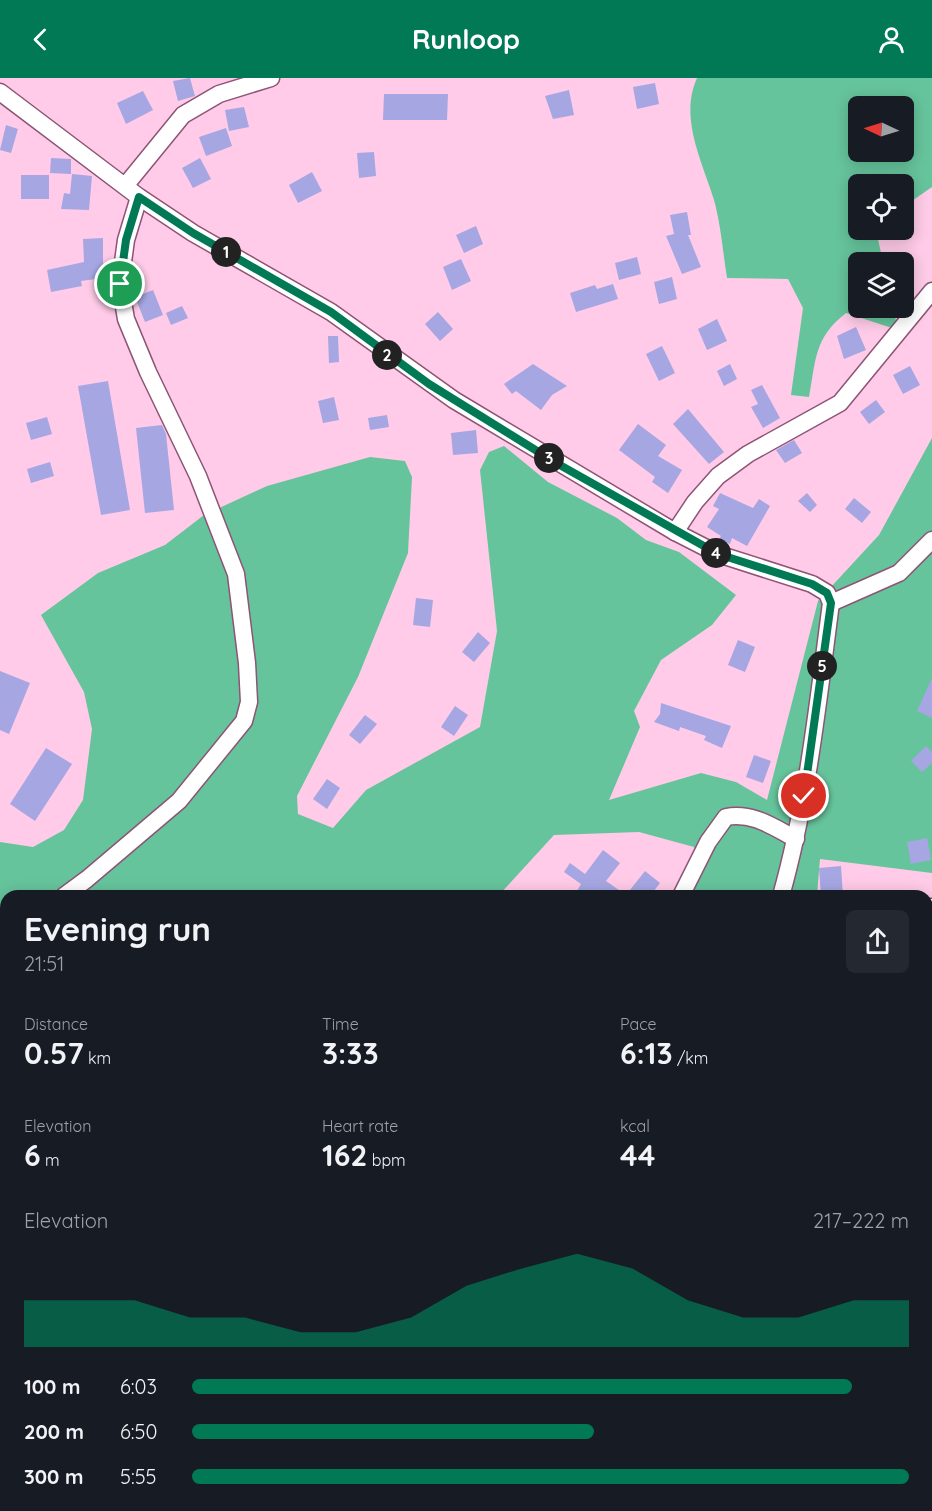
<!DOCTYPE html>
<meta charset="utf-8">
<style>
:root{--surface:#171b24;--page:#242831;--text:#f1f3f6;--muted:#9ea1a6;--accent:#017955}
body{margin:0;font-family:Quicksand,sans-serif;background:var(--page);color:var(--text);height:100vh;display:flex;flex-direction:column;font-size:22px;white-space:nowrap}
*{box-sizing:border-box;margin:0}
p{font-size:20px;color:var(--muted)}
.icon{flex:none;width:33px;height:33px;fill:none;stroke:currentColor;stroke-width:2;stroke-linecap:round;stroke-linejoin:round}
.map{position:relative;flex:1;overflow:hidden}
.details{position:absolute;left:0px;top:812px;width:933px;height:622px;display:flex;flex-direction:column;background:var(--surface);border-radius:18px 18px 0 0;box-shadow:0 3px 15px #0003}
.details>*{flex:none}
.needle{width:39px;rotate:274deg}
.tools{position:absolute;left:848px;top:18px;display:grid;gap:12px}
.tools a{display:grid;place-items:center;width:66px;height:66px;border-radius:9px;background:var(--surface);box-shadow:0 3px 15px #0003;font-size:30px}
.pin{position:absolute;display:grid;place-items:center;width:51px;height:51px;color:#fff;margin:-26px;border:3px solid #fff;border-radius:50%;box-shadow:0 2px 6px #0007}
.km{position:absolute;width:30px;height:30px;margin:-15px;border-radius:50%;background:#222;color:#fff;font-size:16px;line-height:30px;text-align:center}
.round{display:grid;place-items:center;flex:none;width:63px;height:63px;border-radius:9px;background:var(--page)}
.head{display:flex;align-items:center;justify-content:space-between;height:102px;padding:0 24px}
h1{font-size:33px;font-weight:700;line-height:45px}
.metrics{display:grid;grid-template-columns:repeat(3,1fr);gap:9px;height:102px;padding:6px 24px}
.metrics div{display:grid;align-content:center}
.metrics b{font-size:30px;font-weight:700}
.metrics small{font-size:16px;font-weight:400}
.metrics p{font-size:16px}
.chart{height:168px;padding:12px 24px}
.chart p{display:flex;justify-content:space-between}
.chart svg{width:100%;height:108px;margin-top:6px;fill:var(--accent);opacity:.7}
ul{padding:0 24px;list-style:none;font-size:20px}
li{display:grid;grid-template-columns:96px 72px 1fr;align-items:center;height:45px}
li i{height:15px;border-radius:8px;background:var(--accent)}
header{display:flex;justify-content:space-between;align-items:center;height:78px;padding:0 24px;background:var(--accent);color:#fff;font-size:27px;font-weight:700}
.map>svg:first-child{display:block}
</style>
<header><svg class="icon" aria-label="back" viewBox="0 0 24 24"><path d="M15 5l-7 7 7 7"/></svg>Runloop<svg class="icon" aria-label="person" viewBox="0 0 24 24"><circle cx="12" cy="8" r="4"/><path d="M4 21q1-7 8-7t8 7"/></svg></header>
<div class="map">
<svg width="932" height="1433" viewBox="0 0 932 1433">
<rect width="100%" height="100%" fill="#ffcbe8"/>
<g fill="#66c49c" fill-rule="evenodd">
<path d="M 697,0 L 932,0 L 932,109 L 903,129 L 903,106 L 858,106 L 858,152 L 876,152 L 883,184 L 858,184 L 858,230 L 893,230 L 898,252 L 846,235 C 814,260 816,282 809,319 L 791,317 L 803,230 L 788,201 L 727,200 C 723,175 721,147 714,122 C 702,83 679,40 697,0 ZM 858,28 L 903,28 L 903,74 L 858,74 Z"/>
<polygon points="932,360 932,795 820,781 817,817 691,817 700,800 694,769 639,754 554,757 499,817 6,818 6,1011 0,1016 0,764 33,769 64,752 83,722 92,651 84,614 41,537 98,495 165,467 204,437 267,408 370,379 405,383 412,399 408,475 358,599 297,718 298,736 333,750 366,712 480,649 497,553 480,392 489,374 504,368 548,404 617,440 646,462 679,474 736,517 712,547 661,582 634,633 640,649 609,722 701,695 736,704 767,722 818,523 879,457"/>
<polygon points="927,1181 932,1181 932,1433 827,1433 827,1428 927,1428"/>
<polygon points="132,1428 205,1428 190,1433 134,1433"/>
</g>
<g fill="#a6a6e2">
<polygon points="190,0 195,18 178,23 173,3"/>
<polygon points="655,5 659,26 637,31 633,9"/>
<polygon points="569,12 574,37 553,41 545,18"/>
<polygon points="143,13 153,32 126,46 117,25"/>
<polygon points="384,16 448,16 447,42 383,42"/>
<polygon points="244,29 249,49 229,53 225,32"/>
<polygon points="6,47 18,51 11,75 0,72"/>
<polygon points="226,50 232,68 206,78 199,59"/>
<polygon points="374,74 376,98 359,100 357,75"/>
<polygon points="51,80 71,81 71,96 50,95"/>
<polygon points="200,80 211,101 193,110 182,90"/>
<polygon points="312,94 322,113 298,125 289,107"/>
<polygon points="72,96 92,98 89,132 61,131 64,115 70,116"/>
<rect x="21" y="97" width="28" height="24"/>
<polygon points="687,134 691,157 688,157 701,189 682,196 666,158 674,156 670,137"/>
<polygon points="476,148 483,166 464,175 456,157"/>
<polygon points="103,160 103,200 81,203 82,208 51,214 47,192 84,184 83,161"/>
<polygon points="637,179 641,196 619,202 615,185"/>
<polygon points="461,181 471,203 452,212 443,189"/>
<polygon points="672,199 677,221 659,226 654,204"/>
<polygon points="613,206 618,221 576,234 570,215 595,207 597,211"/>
<polygon points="153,212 163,237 145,244 135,219"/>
<polygon points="182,228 188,240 171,247 166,235"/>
<polygon points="438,234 453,251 440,263 425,246"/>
<polygon points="717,241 727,263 707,272 698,251"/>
<polygon points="856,249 866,272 844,281 837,258"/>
<polygon points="328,258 338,258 339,284 329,285"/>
<polygon points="662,268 675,295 659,303 646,276"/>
<polygon points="533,286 567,308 552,317 541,332 516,313 512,316 504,306"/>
<polygon points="730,286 737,301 724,308 717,293"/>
<polygon points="910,288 920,307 903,316 893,297"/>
<polygon points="108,303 130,432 101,437 78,308"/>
<polygon points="762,307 780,340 763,350 751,329 758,326 751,312"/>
<polygon points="334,319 339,342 323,345 318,323"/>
<polygon points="876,322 885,334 869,346 860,334"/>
<polygon points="688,331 724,374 709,386 673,346"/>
<polygon points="387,337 389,349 370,352 368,340"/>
<polygon points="47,339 52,356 31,362 26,345"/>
<polygon points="638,346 666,367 658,378 682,392 668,415 652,404 655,399 619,372"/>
<polygon points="162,347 166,356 174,432 145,435 136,350"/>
<polygon points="476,352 478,375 453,377 451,355"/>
<polygon points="794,362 802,375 785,385 776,372"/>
<polygon points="50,384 54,398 31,405 27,391"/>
<polygon points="720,415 753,430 759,421 770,428 747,468 732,460 730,466 719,461 721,458 707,449 719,431 713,428"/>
<polygon points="807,415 817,427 810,434 798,423"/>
<polygon points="854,420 871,434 862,445 845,431"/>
<polygon points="416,520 433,522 430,549 413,547"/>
<polygon points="478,554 490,565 474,584 462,574"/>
<polygon points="738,562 755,569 745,594 728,587"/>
<polygon points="0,593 30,605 9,656 0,652"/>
<polygon points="932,600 932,640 917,633"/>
<polygon points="661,625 731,648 722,670 704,662 706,658 680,649 679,653 654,644 660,636"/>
<polygon points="455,628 468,637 454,658 441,649"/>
<polygon points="365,637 377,646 360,666 349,657"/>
<polygon points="926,668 932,674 932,685 922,694 911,683"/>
<polygon points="46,670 72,686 35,743 10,726"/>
<polygon points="754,677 771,683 763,705 746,699"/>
<polygon points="327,701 340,710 327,731 313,721"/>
<polygon points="927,760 931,782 911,786 907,764"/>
<polygon points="603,772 620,785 606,803 626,817 645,793 660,805 650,818 574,818 581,806 564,794 570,785 585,796"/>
<polygon points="841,788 843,818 821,818 819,790"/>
</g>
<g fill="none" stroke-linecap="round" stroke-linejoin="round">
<g stroke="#8c5475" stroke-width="19">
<g id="minor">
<path d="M 0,14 L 139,119 L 193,155 L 331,234 L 454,322 L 675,454 L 718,476 L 812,506 L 827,515 L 831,525 C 818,623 808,722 781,818"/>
<polyline points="125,108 183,37 219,16 271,0"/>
<polyline points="675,454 695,424 718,398 748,376 840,325 932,213"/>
<polyline points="831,525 899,495 932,462"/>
<polyline points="64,818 87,801 179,723 244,643 249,624 247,585 236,496 198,398 148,294 126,241 120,206 126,162 139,119"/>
<path d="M 681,818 L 708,764 L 726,739 C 753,734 773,749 796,761"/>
<polyline points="927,829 932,829"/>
<polyline points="0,857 6,854"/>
<polyline points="927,972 932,985"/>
<polyline points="0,1360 6,1357"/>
<polyline points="0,1413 6,1426"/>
<polyline points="608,1433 609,1428"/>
</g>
</g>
<use href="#minor" stroke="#fff" stroke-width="16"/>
</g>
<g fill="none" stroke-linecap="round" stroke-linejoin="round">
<g stroke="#fff" stroke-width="12">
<polyline id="route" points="120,206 126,162 139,119 193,155 331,234 429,306 558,386 718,476 812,506 827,515 831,525 804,718"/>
</g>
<use href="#route" stroke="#017955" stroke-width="8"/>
</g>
</svg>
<div class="tools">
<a><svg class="needle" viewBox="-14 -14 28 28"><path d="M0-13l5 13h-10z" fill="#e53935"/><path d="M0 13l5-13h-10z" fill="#9ea1a6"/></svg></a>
<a><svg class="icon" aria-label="locate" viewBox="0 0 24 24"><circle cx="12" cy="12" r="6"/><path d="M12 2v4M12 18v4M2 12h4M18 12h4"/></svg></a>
<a><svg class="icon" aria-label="layers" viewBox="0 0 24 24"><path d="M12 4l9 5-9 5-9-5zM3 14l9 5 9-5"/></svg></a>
</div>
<div class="pin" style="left:120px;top:206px;background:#1e9e55"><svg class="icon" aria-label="arrive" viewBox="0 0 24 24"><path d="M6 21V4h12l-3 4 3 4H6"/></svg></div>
<div class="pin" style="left:804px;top:718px;background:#d93025"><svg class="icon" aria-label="check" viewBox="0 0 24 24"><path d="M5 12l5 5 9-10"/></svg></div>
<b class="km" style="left:226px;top:174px">1</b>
<b class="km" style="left:387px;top:277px">2</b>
<b class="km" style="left:549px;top:380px">3</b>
<b class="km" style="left:716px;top:475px">4</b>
<b class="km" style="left:822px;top:588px">5</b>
<section class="details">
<div class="head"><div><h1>Evening run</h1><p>21:51</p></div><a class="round"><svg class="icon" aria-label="share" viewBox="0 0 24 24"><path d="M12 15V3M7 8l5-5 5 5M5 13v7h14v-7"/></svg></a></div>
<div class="metrics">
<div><p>Distance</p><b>0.57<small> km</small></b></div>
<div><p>Time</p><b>3:33</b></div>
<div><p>Pace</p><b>6:13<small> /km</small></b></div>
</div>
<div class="metrics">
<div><p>Elevation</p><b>6<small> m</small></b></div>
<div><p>Heart rate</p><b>162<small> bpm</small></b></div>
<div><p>kcal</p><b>44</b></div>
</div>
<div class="chart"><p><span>Elevation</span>217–222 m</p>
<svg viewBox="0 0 160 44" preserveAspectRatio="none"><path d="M0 44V25L10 25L20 25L30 32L40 32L50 38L60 38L70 32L80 19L90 12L100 6L110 12L120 25L130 32L140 32L150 25L160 25V44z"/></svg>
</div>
<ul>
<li><b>100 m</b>6:03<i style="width:92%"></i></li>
<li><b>200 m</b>6:50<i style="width:56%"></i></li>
<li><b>300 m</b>5:55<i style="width:100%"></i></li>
</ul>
</section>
</div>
